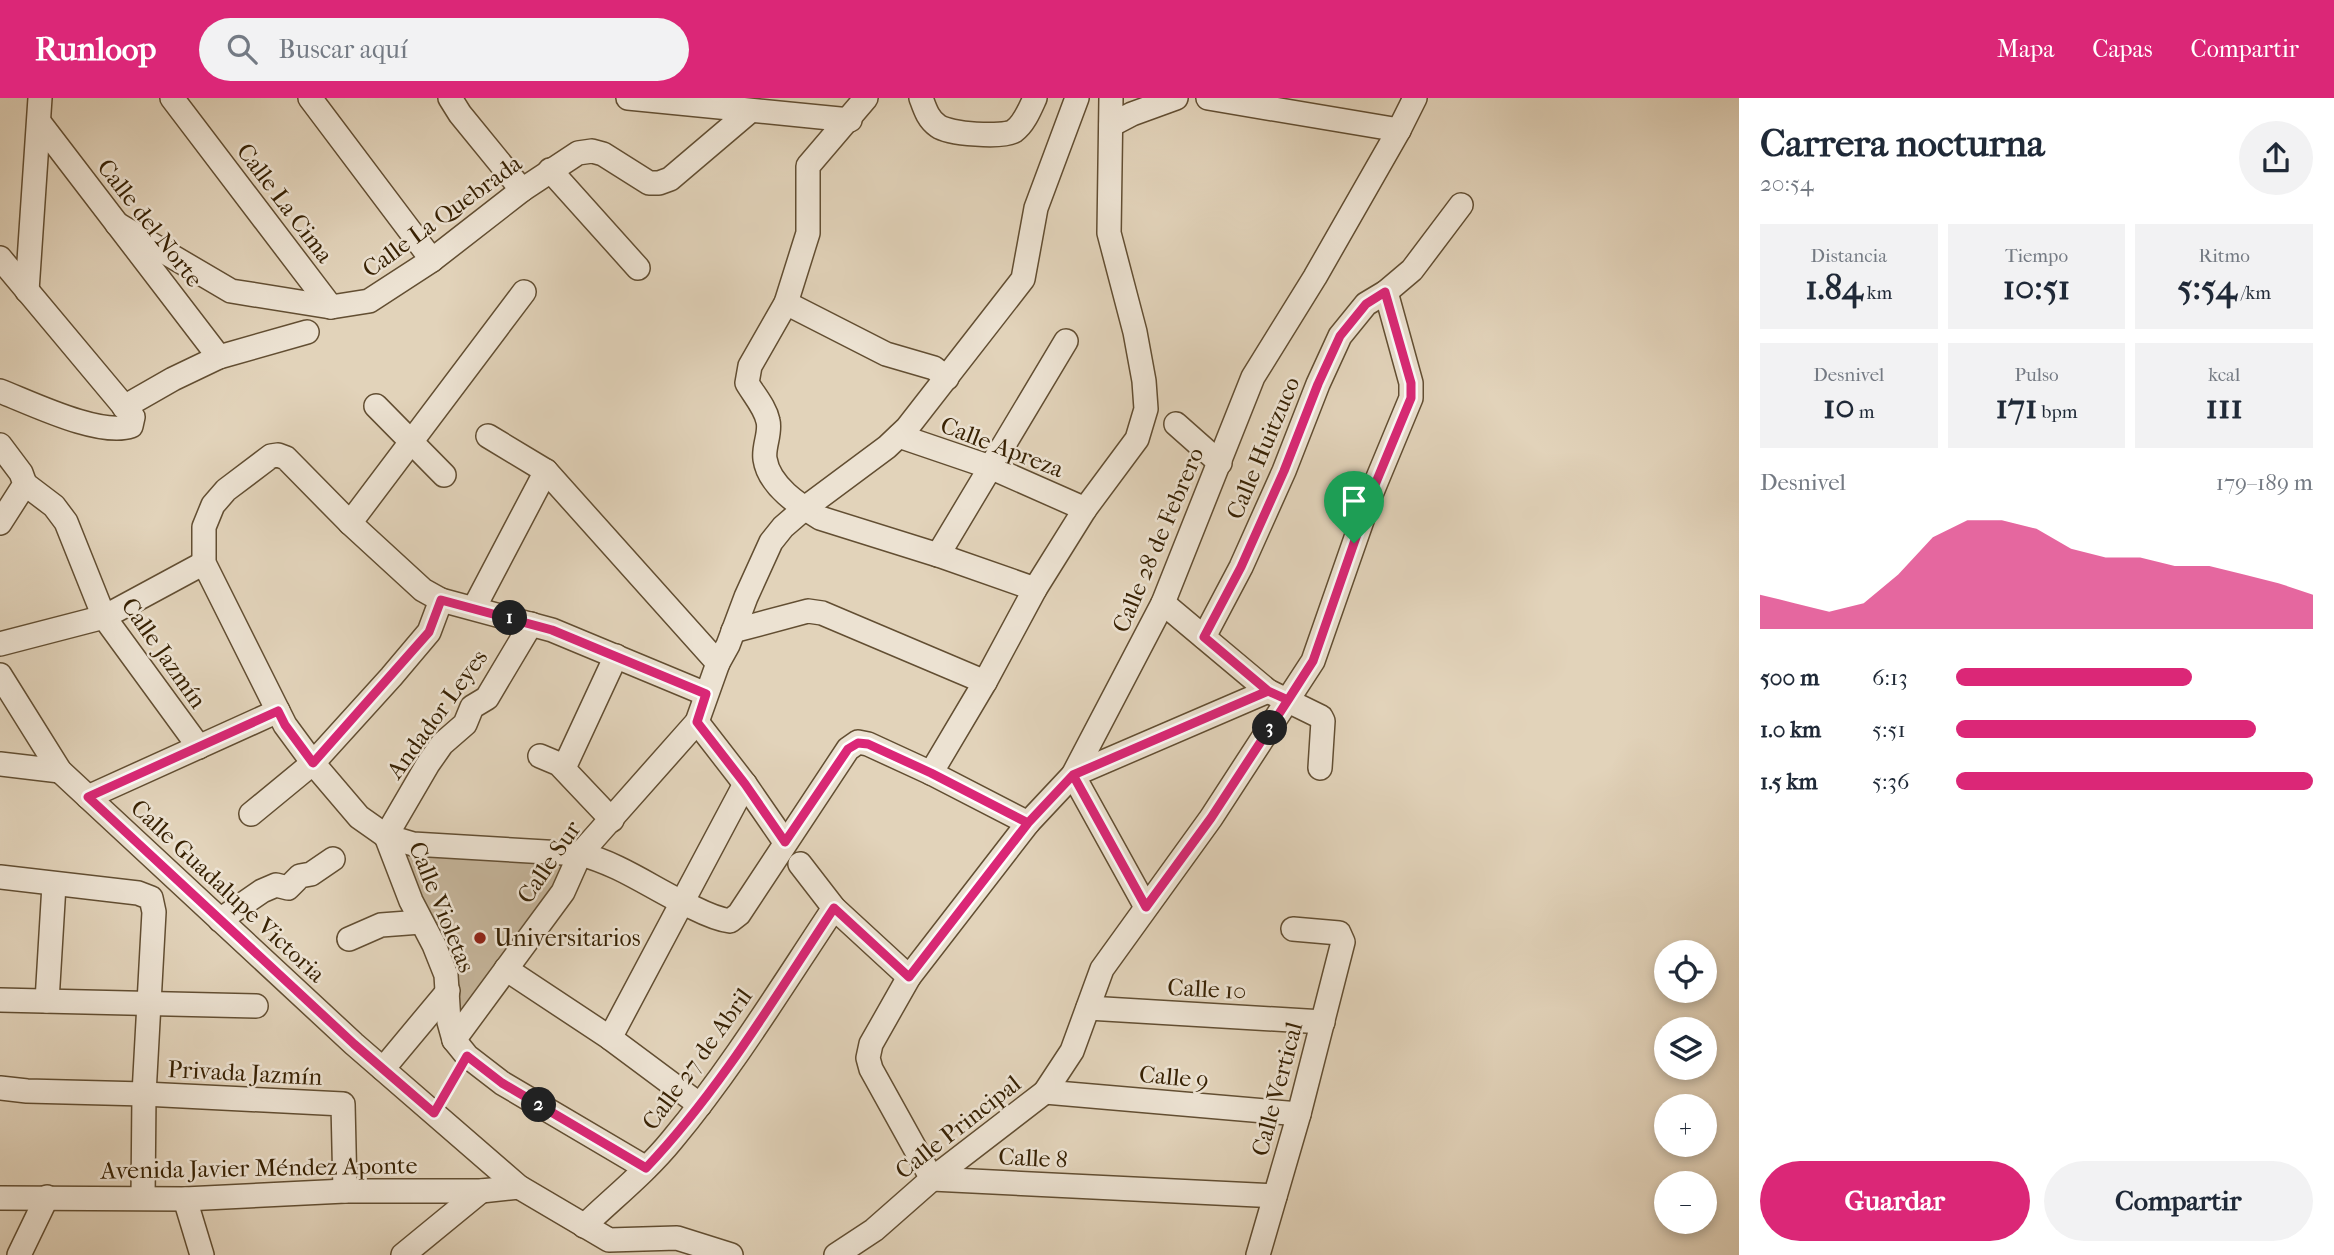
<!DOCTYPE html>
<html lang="es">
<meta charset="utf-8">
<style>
:root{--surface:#fff;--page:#f2f2f3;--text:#1f2937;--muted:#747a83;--accent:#db2777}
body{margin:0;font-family:"IM FELL French Canon",serif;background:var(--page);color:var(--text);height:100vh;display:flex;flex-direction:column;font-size:26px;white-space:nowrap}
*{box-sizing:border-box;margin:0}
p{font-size:23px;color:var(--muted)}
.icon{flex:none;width:38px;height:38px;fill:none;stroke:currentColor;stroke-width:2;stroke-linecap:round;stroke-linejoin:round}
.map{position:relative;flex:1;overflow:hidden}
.panel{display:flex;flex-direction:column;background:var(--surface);width:595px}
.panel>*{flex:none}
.tools{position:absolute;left:1654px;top:842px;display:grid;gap:14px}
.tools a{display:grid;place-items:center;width:63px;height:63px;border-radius:50%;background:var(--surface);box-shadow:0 4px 10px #0003;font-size:35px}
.pin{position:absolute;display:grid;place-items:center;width:60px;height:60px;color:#fff;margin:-72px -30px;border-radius:50% 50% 50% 0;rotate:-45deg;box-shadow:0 0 7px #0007}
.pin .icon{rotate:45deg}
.km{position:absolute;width:35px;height:35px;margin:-18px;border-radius:50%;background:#222;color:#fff;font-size:19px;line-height:35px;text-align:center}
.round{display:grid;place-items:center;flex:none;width:74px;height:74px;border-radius:37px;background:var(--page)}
.overview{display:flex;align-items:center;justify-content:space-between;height:119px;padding:0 21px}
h1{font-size:38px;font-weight:700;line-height:52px}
.figures{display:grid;grid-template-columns:repeat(3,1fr);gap:10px;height:119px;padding:7px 21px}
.figures div{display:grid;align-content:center;border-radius:0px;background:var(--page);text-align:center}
.figures b{font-size:35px;font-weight:700}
.figures small{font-size:19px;font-weight:400}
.figures p{font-size:19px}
.chart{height:196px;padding:14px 21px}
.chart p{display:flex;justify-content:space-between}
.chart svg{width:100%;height:126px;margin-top:7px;fill:var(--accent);opacity:.7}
.primary-button{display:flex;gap:14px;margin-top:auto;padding:14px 21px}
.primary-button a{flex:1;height:80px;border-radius:42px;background:var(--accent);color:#fff;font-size:28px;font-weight:700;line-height:80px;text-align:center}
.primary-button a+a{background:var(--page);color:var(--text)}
ul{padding:0 21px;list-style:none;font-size:23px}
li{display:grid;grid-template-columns:112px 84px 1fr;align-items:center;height:52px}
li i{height:18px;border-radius:9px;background:var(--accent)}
header{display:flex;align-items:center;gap:42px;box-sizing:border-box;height:98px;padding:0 35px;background:var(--accent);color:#fff}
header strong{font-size:33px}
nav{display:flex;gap:38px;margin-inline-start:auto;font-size:24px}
.search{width:490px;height:63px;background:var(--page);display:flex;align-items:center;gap:18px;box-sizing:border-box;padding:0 24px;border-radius:38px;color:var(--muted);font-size:26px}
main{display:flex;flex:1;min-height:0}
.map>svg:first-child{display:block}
</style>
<header>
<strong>Runloop</strong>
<div class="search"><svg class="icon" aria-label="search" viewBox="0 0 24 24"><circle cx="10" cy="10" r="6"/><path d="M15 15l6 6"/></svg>Buscar aquí</div>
<nav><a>Mapa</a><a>Capas</a><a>Compartir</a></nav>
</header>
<main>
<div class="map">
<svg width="1739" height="1157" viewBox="0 0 1739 1157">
<rect width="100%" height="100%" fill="#e2d3ba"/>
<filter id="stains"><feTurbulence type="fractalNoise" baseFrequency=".00286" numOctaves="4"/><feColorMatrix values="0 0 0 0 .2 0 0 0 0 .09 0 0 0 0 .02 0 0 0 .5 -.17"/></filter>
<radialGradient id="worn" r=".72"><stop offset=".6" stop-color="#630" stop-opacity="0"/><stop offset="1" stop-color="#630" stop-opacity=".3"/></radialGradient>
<polygon fill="#c5b59b" stroke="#7e6c50" stroke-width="2" points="396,747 574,760 456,932"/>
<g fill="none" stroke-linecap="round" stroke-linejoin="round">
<g stroke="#624e32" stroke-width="26">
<g id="minor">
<polyline points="172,0 331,209"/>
<polyline points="310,0 432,162"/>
<polyline points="450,0 460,16 522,92"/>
<polyline points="628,0 850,22"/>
<path d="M 866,0 L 808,68 L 808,135 L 786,205 L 750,268 L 747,285 C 754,297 765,309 768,323 C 771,335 763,349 765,361 C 769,388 799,407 820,420 L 938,457 L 1035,491"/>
<path d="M 921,0 C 925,11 928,21 938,28 C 949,36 1003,40 1014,33 C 1024,26 1030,11 1035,0"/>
<polyline points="1208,0 1399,32"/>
<polyline points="39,24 219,259"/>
<polyline points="1111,27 1132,16 1176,0"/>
<polyline points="550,72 638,170"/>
<polyline points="117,126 231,193 331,209 369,203 432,162 522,92 578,55 592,53 603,56 649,85 659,85 670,81 750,13"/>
<path d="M 0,160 L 133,319 L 131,328 C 100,339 31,305 0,293"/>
<polyline points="27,193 40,0"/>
<polyline points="786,205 886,256 934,270 947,280"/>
<polyline points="376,308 444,377"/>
<polyline points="124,309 173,281 219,259 307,234"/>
<polyline points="1176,326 1220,365"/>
<polyline points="488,338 546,373 718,565"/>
<polyline points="899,338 990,369 1085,411"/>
<polyline points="0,347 21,375 25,386 0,425"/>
<polyline points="25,386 54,408 66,424 104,519 199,649"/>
<polyline points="350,425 524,194"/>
<polyline points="938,457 1066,243"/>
<polyline points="1163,505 1268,593 1321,619 1323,623 1320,670"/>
<polyline points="474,510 546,373"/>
<polyline points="733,533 808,513 822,515 985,584"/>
<polyline points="1204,539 1241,469 1284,373 1318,286 1340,238 1366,206 1386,194 1412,172 1461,107"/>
<polyline points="0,546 104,519 204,465"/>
<polyline points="0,577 60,673 354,946 519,1089 609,1142 677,1140 731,1157"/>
<path d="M 706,596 L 552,532 L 441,502 L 423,492 L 350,425 L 286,360 L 278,357 L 271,358 L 226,392 L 213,407 L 204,429 L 204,465 L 285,627 L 313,665 L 359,719 L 386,738 L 413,746 L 580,756 C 621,766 656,793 694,810 C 706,816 717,821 730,823 L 739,816 L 848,651 L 858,644 L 868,646 L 931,675 L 1028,725"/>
<polyline points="697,624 745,686 785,744"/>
<polyline points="540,658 559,666 612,722"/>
<polyline points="0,666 60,673"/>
<polyline points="564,670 616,558"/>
<polyline points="931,675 985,584 1035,491 1085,411 1137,341 1146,311 1144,283 1135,234 1109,135 1111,0"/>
<polyline points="88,699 278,613"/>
<polyline points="251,716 313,665 391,579 429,534 441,502"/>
<polyline points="386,738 411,803 434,847 446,877 449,924 454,942 467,958 502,985 646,1070"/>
<polyline points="386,738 428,666 442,646 465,626 472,609 487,600 531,526"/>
<polyline points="800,766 834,810 909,879"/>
<polyline points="0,779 138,795 151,800 154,814 144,996 143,1100"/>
<polyline points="1146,809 1073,677 1268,593"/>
<polyline points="220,822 262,793 276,787 288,790 300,778 311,776 333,761"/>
<polyline points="349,841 381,827 421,824"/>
<polyline points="506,871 610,940 700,1007"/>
<polyline points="0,902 256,908"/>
<polyline points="47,903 54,787"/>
<polyline points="1088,910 1323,924"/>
<polyline points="610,940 745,686"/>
<polyline points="454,942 563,794 580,756 697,624 718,565 728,547 746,499 771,444 783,429 805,410 887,349 907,330 1023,181 1036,110 1077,0"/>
<polyline points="383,971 448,893"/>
<polyline points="0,990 27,993 144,996 343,1006 345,1093"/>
<polyline points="1045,994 1299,1016"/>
<polyline points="1275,1098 932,1081 871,971 868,960 871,946 909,879 1028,725 1073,677 1163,505 1253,279 1315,179 1399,32 1415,0"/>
<polyline points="0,1100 185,1101 345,1093 481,1093 519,1089"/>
<polyline points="185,1101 202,1157"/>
<path d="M 584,1128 C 613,1100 646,1074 672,1042 C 732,970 782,888 834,810"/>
<polyline points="19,1157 47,1099"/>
<polyline points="403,1157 481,1093"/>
<polyline points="836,1157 874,1132 932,1081 1045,994 1072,953 1102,871 1211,720 1313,563 1372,394 1411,300 1411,285 1386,194"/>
<polyline points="1258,1157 1299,1016 1343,844 1339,835 1293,831"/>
</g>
</g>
<polyline stroke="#382204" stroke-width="2.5" stroke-dasharray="5 3.5" stroke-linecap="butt" points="444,997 457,976"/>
<use href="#minor" stroke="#ece2d2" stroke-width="23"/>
</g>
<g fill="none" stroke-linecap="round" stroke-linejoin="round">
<g stroke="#fff" stroke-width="14">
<path id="route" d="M 1354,445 L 1313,563 L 1288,602 L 1268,593 L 1073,677 L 1028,725 L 931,675 L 868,646 L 858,645 L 848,651 L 785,744 L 745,686 L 697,624 L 706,596 L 552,532 L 441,502 L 429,534 L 313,665 L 285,627 L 278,613 L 88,699 L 354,946 L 434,1015 L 467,958 L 502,985 L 646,1070 C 720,992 775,899 834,810 L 909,879 L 1028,725 L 1073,677 L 1146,809 L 1211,720 L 1288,602 L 1268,593 L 1204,539 L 1241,469 L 1284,373 L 1318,286 L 1340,238 L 1366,206 L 1385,194 L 1411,285 L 1411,300 L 1372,394 L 1354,445"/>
</g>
<use href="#route" stroke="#db2777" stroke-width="9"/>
</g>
<circle fill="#8f2418" stroke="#ece2d2" stroke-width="2.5" cx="480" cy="840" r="7"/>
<g text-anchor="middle" stroke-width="5" stroke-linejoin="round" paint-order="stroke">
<g font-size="24" fill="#382204" stroke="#ece2d2">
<text transform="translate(285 105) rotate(53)" y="8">Calle La Cima</text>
<text transform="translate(442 118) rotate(-36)" y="8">Calle La Quebrada</text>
<text transform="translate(150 125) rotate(52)" y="8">Calle del Norte</text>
<text transform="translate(1002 349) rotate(21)" y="8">Calle Apreza</text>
<text transform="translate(1263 350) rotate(-67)" y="8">Calle Huitzuco</text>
<text transform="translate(1158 442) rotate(-67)" y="8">Calle 28 de Febrero</text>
<text transform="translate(164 555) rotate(55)" y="8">Calle Jazmín</text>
<text transform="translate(437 616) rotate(-54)" y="8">Andador Leyes</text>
<text transform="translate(549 764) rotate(-56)" y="8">Calle Sur</text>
<text transform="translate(228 793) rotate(43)" y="8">Calle Guadalupe Victoria</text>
<text transform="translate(442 809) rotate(68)" y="8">Calle Violetas</text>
<text transform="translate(1207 891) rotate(3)" y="8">Calle 10</text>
<text transform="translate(697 961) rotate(-54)" y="8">Calle 27 de Abril</text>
<text transform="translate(245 975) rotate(3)" y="8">Privada Jazmín</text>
<text transform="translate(1174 979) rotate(5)" y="8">Calle 9</text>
<text transform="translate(1277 991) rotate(-75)" y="8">Calle Vertical</text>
<text transform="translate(958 1029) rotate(-38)" y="8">Calle Principal</text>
<text transform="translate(1033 1060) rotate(3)" y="8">Calle 8</text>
<text transform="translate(259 1070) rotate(-1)" y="8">Avenida Javier Méndez Aponte</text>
</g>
<g font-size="24" fill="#382204" stroke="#ece2d2" text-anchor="start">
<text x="494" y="848">Universitarios</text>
</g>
</g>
<rect width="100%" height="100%" filter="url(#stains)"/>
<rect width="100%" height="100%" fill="url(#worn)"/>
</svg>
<div class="tools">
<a><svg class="icon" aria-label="locate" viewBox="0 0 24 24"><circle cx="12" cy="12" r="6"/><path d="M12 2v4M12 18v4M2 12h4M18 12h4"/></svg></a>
<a><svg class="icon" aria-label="layers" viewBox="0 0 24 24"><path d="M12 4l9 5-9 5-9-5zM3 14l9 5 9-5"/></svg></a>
<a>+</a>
<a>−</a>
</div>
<div class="pin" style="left:1354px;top:445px;background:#1e9e55"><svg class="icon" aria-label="arrive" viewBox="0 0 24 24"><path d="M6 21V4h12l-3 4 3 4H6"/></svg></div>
<b class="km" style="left:510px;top:520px">1</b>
<b class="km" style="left:539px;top:1007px">2</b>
<b class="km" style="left:1270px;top:630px">3</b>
</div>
<section class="panel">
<div class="overview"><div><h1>Carrera nocturna</h1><p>20:54</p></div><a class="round"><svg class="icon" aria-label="share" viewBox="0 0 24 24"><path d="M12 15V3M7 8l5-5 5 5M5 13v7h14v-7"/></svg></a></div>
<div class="figures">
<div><p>Distancia</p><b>1.84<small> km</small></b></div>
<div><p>Tiempo</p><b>10:51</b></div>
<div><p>Ritmo</p><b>5:54<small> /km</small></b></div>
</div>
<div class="figures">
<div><p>Desnivel</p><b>10<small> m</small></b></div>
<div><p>Pulso</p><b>171<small> bpm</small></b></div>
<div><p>kcal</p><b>111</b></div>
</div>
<div class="chart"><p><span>Desnivel</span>179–189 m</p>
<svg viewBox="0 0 160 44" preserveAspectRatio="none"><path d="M0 44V32L10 35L20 38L30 35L40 25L50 12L60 6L70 6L80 9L90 16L100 19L110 19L120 22L130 22L140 25L150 28L160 32V44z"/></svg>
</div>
<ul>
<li><b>500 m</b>6:13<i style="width:66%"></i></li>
<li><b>1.0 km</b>5:51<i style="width:84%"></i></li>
<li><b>1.5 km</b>5:36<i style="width:100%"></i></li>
</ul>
<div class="primary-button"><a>Guardar</a><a>Compartir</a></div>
</section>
</main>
